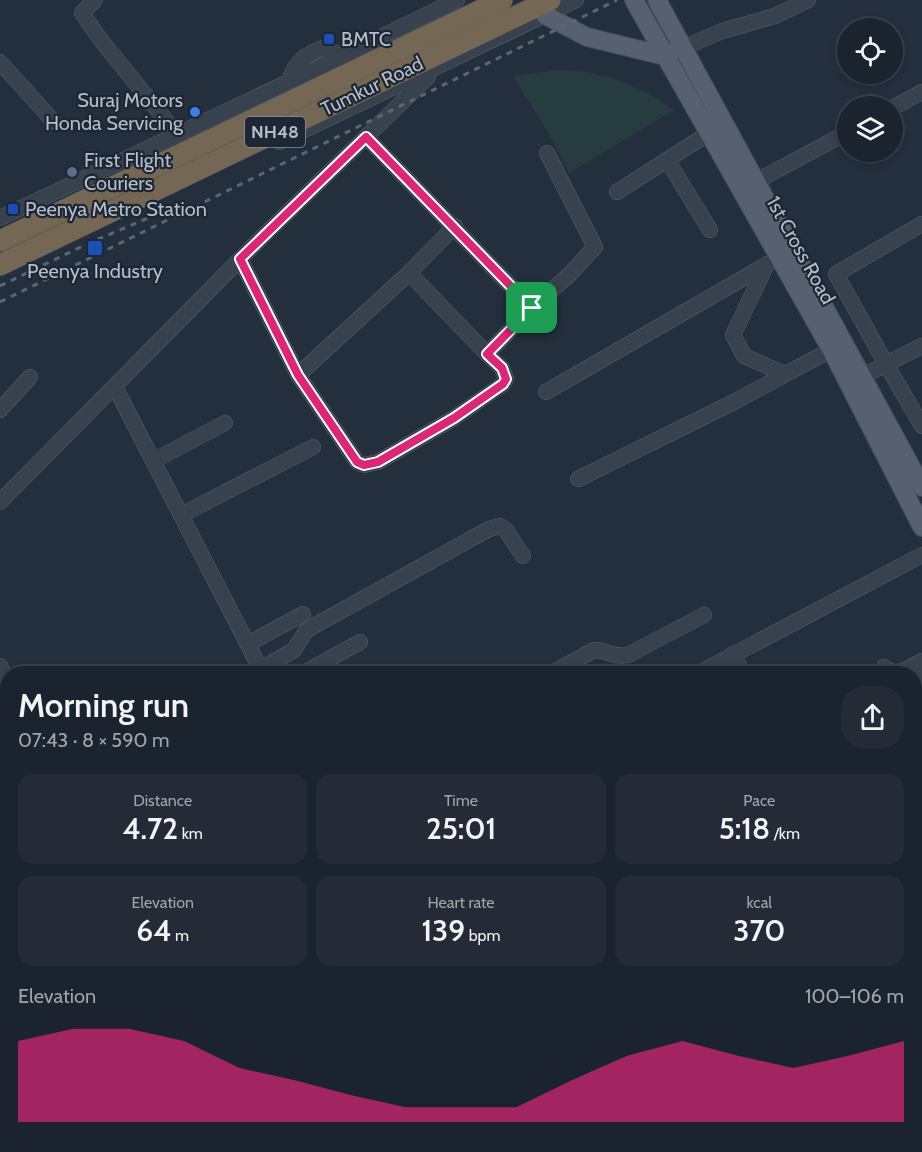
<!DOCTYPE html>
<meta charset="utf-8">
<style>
:root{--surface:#1b232e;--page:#242b36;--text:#f1f3f6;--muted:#a0a4aa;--line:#39404a;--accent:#db2777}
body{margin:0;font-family:Cabin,sans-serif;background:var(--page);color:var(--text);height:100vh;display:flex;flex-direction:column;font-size:22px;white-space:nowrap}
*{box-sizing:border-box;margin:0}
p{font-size:20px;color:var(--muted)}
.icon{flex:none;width:33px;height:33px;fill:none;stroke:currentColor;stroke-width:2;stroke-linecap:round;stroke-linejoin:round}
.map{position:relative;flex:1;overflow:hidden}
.drawer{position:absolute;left:0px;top:666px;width:922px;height:486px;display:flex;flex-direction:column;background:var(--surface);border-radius:24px 24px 0 0;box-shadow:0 3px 9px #0003,0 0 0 2px var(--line)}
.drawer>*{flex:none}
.fabs{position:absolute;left:837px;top:18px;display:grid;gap:12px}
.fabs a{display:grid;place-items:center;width:66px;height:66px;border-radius:50%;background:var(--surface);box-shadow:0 3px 9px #0003,0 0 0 2px var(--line);font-size:30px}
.pin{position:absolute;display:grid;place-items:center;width:51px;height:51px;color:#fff;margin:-26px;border-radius:12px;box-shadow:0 3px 9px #0006}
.round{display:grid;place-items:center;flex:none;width:63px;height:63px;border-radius:24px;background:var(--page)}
.overview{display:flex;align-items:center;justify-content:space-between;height:102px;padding:0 18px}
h1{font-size:33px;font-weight:600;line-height:45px}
.metrics{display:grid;grid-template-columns:repeat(3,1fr);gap:9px;height:102px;padding:6px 18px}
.metrics div{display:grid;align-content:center;border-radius:15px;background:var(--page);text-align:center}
.metrics b{font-size:30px;font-weight:600}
.metrics small{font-size:16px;font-weight:400}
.metrics p{font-size:16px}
.chart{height:168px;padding:12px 18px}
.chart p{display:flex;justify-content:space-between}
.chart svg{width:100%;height:108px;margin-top:6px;fill:var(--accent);opacity:.7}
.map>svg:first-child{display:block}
</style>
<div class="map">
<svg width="922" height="1152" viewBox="0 0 922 1152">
<rect width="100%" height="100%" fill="#242f3e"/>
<path fill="#263c3f" d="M 555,70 C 600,70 638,84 674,110 L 569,173 L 550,136 L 513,76 Z"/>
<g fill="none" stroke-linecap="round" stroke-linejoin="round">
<g stroke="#565f6c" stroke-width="16">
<g id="minor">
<polyline points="95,0 82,13 100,39 177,134"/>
<polyline points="683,48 722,31 775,16 808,0"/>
<polyline points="0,62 53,121"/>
<path d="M 289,82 C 294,62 305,55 323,48 L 343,56"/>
<polyline points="892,108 922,92"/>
<polyline points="366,137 532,308 569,275 595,247 547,153"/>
<polyline points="279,142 576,0"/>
<polyline points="667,160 710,230"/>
<polyline points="755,182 848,132"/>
<polyline points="617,192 709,133"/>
<polyline points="0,218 318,68 457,0"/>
<polyline points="922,224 836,274 886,364 922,346"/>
<polyline points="240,259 298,375 409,273 455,226"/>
<polyline points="767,264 733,335 744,356 785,374"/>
<polyline points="409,273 487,354"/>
<polyline points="298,375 357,462 364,465 378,462 454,418 503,384 506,379 502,368 487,354 532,308"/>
<polyline points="862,377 886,364 922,426"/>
<polyline points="115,387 263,674"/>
<polyline points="546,392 766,265"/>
<polyline points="0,410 30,377"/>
<polyline points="153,461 225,423"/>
<polyline points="578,479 734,402 840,345"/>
<polyline points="0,502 260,239 428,77"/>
<polyline points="181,515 313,447"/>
<polyline points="248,644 303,614"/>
<polyline points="733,654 743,674"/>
<polyline points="0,666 8,682"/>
<path d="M 884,667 C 895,679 910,667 922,661"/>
<polyline points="261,669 294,650 306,631 312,627 489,529 500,526 505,529 523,556"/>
<polyline points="302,674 360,642"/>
<path d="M 550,674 L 594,650 C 608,650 613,658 628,655 L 704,615"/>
<polyline points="697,674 922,555"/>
<polyline points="915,677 922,673"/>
<polyline points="0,692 8,707"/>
<polyline points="0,722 8,727"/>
<polyline points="0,755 8,761"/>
<polyline points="0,785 8,793"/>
<polyline points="915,797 922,811"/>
<polyline points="915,879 922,874"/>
<polyline points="332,1144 336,1152"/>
<polyline points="465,1144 468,1152"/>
<polyline points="516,1144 520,1152"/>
<polyline points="142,1152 156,1144"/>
<polyline points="297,1152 313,1144"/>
<polyline points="403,1152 417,1144"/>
</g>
</g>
<g stroke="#414a57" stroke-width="20">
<g id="major">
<polyline points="634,0 831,349 922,527"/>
<polyline points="657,0 922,487"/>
<polyline points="545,15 587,37 665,56 670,54"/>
<polyline points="915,1055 922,1053"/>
<polyline points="620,1152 643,1144"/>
<polyline points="666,1152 688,1144"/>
</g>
</g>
<g stroke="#434c59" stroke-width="22">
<g id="highway">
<polyline points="0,241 502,0"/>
<polyline points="0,265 550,0"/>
</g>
</g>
<use href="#minor" stroke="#38414e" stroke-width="15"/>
<use href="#major" stroke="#56606e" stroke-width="18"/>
<use href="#highway" stroke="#746855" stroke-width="21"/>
<g stroke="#5a6575" stroke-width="3" stroke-dasharray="6 6" stroke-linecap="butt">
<polyline points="0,286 89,243 186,202"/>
<polyline points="0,302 617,0"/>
</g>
</g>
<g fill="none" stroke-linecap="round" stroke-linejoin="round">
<g stroke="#fff" stroke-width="12">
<polygon id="route" points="366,137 532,308 487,354 502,368 506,379 503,384 454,418 378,462 364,465 357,462 298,375 240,259"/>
</g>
<use href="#route" stroke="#db2777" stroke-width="8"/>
</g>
<g fill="#1a4fb4" stroke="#1d2633" stroke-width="2">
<rect x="323" y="33" width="12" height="12" rx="3"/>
<rect x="7" y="203" width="12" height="12" rx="3"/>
<rect x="87" y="240" width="16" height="16" rx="3"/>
</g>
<circle fill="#3f7fe0" stroke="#1d2633" stroke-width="2" cx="195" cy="112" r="6"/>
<circle fill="#5c6f8a" stroke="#1d2633" stroke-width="2" cx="72" cy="172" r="6"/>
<g text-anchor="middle" stroke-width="4.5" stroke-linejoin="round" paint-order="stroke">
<rect fill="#1d2633" stroke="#878f9c" stroke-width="1.5" x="245" y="117" width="60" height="30" rx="4.5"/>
<g font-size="18" font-weight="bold" fill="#b4bcc9">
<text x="275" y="138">NH48</text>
</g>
<g font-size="20" fill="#b4bcc9" stroke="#1d2633" text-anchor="start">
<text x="341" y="46">BMTC</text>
<text x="183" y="107" text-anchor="end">Suraj Motors<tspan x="183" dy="23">Honda Servicing</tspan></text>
<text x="84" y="167">First Flight<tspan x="84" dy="23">Couriers</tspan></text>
<text x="25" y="216">Peenya Metro Station</text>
<text x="95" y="278" text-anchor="middle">Peenya Industry</text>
</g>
<g font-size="20" fill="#b4bcc9" stroke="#1d2633">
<text transform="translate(372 86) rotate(-26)" y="7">Tumkur Road</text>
<text transform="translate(801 250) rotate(61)" y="7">1st Cross Road</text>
</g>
</g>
</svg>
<div class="fabs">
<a><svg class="icon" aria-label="locate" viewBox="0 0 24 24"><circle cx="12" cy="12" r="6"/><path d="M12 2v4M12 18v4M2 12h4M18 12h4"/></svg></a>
<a><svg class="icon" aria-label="layers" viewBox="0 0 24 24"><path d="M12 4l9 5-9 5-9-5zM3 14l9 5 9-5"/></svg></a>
</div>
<div class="pin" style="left:532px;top:308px;background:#1e9e55"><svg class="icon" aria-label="arrive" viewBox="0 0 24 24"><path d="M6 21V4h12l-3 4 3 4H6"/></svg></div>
<section class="drawer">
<div class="overview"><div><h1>Morning run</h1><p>07:43 · 8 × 590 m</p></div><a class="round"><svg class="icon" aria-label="share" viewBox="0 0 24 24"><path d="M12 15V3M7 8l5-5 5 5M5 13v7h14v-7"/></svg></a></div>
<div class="metrics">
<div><p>Distance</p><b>4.72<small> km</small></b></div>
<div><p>Time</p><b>25:01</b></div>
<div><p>Pace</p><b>5:18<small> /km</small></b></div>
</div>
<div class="metrics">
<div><p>Elevation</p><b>64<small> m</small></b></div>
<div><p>Heart rate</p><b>139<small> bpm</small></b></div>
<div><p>kcal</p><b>370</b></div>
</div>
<div class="chart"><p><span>Elevation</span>100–106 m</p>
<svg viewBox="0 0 160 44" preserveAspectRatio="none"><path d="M0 44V11L10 6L20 6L30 11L40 22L50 27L60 33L70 38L80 38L90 38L100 27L110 17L120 11L130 17L140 22L150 17L160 11V44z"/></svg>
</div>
</section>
</div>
